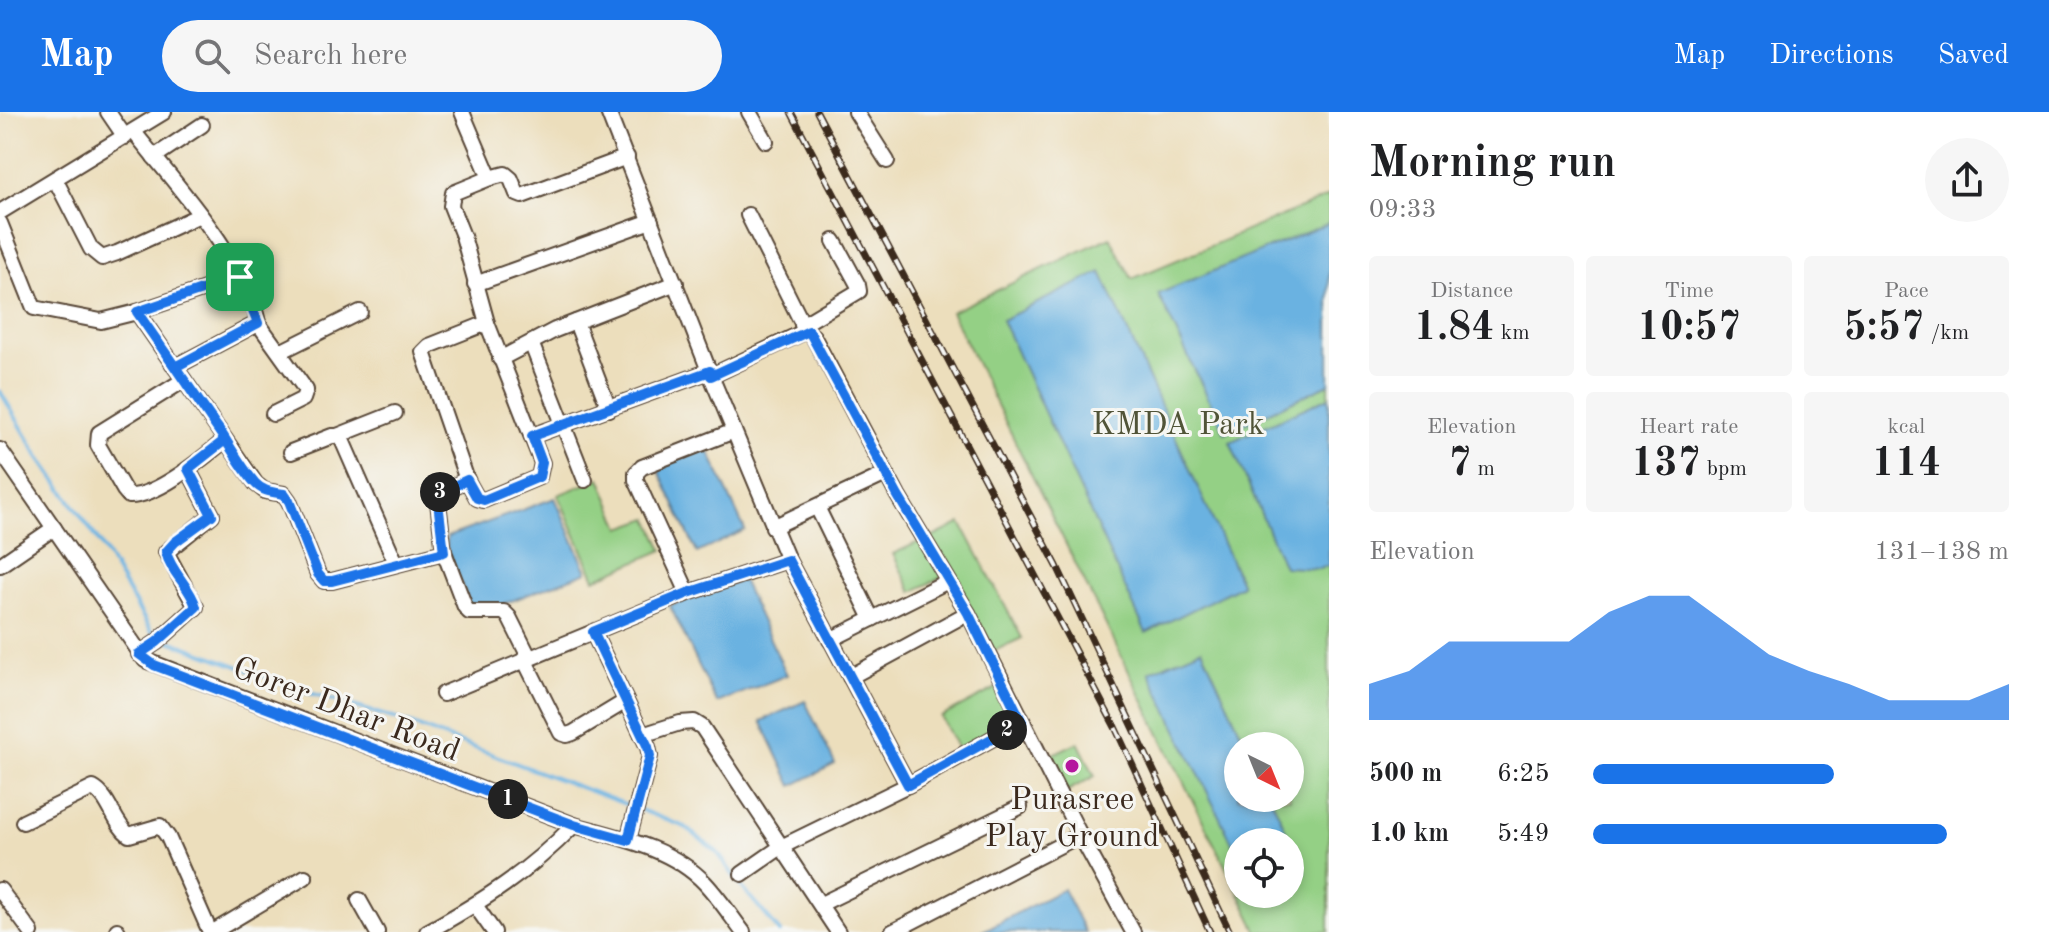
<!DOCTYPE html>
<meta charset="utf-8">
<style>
:root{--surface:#fff;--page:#f6f6f6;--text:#202124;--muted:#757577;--accent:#1a73e8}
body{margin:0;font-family:"Old Standard TT",serif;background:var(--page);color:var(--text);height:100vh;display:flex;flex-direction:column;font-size:30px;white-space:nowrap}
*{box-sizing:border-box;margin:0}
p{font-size:26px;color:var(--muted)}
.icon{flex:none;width:44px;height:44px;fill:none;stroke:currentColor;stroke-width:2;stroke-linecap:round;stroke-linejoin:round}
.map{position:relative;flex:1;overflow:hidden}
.drawer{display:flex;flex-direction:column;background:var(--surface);width:720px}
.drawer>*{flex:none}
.needle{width:52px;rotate:137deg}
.tools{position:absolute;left:1224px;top:620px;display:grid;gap:16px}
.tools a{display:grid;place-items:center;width:80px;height:80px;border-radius:50%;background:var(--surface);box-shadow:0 4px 12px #0003;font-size:40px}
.pin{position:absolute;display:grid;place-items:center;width:68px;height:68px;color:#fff;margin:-34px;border-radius:16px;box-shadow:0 4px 12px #0006}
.km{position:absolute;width:40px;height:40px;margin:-20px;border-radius:50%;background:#222;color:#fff;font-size:22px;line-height:40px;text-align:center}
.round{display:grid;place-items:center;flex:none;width:84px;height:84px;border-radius:42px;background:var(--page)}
.summary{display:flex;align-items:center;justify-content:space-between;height:136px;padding:0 40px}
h1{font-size:44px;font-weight:700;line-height:60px}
.figures{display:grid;grid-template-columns:repeat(3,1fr);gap:12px;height:136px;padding:8px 40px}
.figures div{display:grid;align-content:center;border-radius:8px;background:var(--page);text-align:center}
.figures b{font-size:40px;font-weight:700}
.figures small{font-size:22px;font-weight:400}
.figures p{font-size:22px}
.chart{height:224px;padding:16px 40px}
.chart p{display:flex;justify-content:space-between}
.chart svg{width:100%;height:144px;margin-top:8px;fill:var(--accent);opacity:.7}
ul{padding:0 40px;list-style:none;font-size:26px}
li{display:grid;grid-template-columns:128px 96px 1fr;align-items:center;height:60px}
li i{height:20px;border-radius:10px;background:var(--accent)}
header{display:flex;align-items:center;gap:48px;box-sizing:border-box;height:112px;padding:0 40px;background:var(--accent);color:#fff}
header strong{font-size:38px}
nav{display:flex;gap:44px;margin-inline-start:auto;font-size:28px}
.search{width:560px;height:72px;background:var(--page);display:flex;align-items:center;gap:20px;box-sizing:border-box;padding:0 28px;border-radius:44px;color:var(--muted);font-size:30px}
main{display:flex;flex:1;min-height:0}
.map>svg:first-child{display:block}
</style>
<header>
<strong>Map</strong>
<div class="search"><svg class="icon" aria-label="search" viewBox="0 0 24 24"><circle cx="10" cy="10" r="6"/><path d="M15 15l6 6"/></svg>Search here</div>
<nav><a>Map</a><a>Directions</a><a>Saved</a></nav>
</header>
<main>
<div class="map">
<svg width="1329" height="820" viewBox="0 0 1329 820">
<rect width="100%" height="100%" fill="#f6f6f2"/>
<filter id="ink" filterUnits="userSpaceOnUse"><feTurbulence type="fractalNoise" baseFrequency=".0125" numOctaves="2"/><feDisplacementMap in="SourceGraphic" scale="16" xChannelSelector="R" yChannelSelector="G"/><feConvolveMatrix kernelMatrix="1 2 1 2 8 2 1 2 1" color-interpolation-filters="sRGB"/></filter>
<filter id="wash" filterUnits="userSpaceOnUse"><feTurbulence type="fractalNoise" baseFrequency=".006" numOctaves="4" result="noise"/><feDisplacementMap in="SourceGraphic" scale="32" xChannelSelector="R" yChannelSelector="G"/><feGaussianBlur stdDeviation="1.8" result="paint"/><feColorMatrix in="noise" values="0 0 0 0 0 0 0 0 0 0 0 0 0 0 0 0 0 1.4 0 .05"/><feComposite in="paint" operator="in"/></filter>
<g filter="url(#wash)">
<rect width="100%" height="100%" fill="#ecdebc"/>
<g fill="#94d085" stroke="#687d52" stroke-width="2" fill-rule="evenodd">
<path d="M 1329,84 L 1329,820 L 1258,820 L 1239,782 L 1290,782 L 1290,730 L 1238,730 L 1238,780 L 951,200 L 1110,125 L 1132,167 ZM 1238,634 L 1290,634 L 1290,686 L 1238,686 Z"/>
<polygon points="600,366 621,416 649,406 663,438 595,467 558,383"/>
<polygon points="961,411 1022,526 990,541 927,428"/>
<polygon points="921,429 942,465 912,480 893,442"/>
<polygon points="1000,574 1017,608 959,639 941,605"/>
<polygon points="1078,630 1095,664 1065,680 1049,644"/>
</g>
<g fill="#6ab2e1" stroke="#526e80" stroke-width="2">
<polygon points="1329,111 1329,272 1225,321 1158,182"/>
<polygon points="1101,160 1242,473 1146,521 1002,208"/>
<polygon points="1329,285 1329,453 1320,457 1284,455 1230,330"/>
<polygon points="707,336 745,418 697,441 657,355"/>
<polygon points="555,386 587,460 501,493 471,495 447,438 447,425"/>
<polygon points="742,468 787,563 717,591 670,494"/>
<polygon points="1202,537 1247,634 1238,634 1238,686 1271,686 1306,761 1290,769 1290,730 1238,730 1238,743 1149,560"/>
<polygon points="805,589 835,652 792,674 761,609"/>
<polygon points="1063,777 1085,820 981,820"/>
</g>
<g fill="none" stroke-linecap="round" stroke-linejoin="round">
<g stroke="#6ab2e1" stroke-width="4">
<polyline points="0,279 38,343 100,431 154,524 159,525"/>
<polyline points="167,528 310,581 400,608 633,695"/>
<polyline points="641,698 685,715 717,740 741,774 780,820"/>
</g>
</g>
</g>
<g filter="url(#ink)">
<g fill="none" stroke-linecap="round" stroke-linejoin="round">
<g stroke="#564536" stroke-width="18">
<g id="minor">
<polyline points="108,0 125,25"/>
<polyline points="608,0 711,264 788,448 908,673"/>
<polyline points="749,0 766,29"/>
<polyline points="856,0 887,49"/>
<path d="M 134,20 C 173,69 247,150 258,211 L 175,255"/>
<polyline points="154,45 202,13"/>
<polyline points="490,66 505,62 511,67 517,82 522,84 627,45"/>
<polyline points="55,67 91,137 102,146 117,141 200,103"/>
<polyline points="0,100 164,0"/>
<polyline points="748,103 806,219"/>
<polyline points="0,111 34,196 101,209 137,200 256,372 265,379 284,382 289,389 318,462 324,469 332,469 444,440 465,495 469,500 504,500 509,505 529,545"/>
<polyline points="475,172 651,109"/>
<polyline points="137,200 240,165"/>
<polyline points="576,210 609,297"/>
<polyline points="258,211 306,278 303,287 273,302"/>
<polyline points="802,213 859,179 858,173 834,129"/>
<polyline points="532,233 585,368"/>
<polyline points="280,240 360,200"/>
<polyline points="500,247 555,218 676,171"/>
<polyline points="711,264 806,219 813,224 898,384 968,501 1080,723 1133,820"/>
<path d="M 184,268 L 99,321 L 98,333 L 124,378 L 129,384 C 157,385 204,345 225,328"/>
<polyline points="337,324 395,301"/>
<polyline points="532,324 710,259"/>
<path d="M 0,338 L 145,548 L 574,713 C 618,725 672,736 705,771 C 719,786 731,804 743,820"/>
<polyline points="291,340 332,324 337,324 342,328 396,451"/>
<polyline points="467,368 423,240 429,234 487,211"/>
<polyline points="817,395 872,507"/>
<polyline points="773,415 886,362"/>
<polyline points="444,440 437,382 467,368 477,386 484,388 539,365 542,351 487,211 463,124 451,94 453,81 490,66 462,0"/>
<polyline points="0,453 54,416"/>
<polyline points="688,481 636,368 636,361 642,355 734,319"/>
<polyline points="593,520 648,635 650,644 628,728"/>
<polyline points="830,528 948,469"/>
<polyline points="139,542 157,530 196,495 166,440 212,403 188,357"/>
<polyline points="524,547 561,621 567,623 573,621 626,589"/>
<polyline points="850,565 968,501"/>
<polyline points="443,582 688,481 788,448"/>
<polyline points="642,623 680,611 694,610 702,615 838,820"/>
<path d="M 23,710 L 93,676 C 110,685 113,711 129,723 L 160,714 L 168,725 L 210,820"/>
<polyline points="742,762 781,735 908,673 1022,610"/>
<polyline points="0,778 31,820"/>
<polyline points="359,788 377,820"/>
<polyline points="821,792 1020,695"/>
<polyline points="475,793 494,820"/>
<polyline points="117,818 118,820"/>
<polyline points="213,820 305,765"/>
<path d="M 427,820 C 485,788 528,760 574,713"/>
<polyline points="892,820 1080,723"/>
</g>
</g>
<use href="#minor" stroke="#fff" stroke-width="14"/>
<g stroke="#3b2a1e" stroke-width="7">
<g id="rail">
<polyline points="791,0 1115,615 1210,820"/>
<polyline points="817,0 1057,454 1230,820"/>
</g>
</g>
<use href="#rail" stroke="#f6f6f2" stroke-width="4" stroke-dasharray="12" stroke-linecap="butt"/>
</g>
</g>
<g fill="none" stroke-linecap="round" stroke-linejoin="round" filter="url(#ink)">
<g stroke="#fff" stroke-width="16">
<path id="route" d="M 240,165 L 258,211 L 175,255 L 225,328 L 188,357 L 212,403 L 175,430 L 166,440 C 171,461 191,475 196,495 L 157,530 L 139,542 L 154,553 L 574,713 L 628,728 L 650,644 L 648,635 L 593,520 L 688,481 L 788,448 L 908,673 L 1022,610 L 968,501 L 898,384 L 809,219 L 711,264 L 710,259 L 532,324 L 542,351 L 539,365 L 484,388 L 477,386 L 467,368 L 437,382 L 444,440 L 332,469 L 324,469 L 318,462 L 289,389 L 284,382 C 273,380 263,380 255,371 C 242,356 231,336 220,319 C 192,280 165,240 137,200 L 240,165"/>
</g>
<use href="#route" stroke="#1a73e8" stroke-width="10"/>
</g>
<circle fill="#b5179e" stroke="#f6f6f2" stroke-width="3" cx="1072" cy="654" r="8"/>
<g text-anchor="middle" stroke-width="6" stroke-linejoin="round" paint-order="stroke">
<g font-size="32" fill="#515438" stroke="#f6f6f2">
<text x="1178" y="322">KMDA Park</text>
</g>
<g font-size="32" fill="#3b2a1e" stroke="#f6f6f2">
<text transform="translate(347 596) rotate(21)" y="11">Gorer Dhar Road</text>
</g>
<g font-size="32" fill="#3b2a1e" stroke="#f6f6f2">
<text x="1072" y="697">Purasree<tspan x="1072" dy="37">Play Ground</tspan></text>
</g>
</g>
</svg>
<div class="tools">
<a><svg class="needle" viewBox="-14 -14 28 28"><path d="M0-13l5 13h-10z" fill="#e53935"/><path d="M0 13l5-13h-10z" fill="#757577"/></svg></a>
<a><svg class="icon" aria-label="locate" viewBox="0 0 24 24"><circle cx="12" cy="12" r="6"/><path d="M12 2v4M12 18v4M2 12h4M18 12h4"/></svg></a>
</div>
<div class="pin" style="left:240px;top:165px;background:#1e9e55"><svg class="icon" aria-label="arrive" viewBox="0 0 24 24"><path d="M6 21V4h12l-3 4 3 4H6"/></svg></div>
<b class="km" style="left:508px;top:687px">1</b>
<b class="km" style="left:1007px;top:618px">2</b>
<b class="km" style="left:440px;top:380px">3</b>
</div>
<section class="drawer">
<div class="summary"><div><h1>Morning run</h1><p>09:33</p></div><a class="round"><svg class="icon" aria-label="share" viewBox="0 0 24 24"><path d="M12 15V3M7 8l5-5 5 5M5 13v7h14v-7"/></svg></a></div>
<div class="figures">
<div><p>Distance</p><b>1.84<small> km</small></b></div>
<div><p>Time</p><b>10:57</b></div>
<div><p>Pace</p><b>5:57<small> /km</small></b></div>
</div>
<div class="figures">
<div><p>Elevation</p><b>7<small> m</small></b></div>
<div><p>Heart rate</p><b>137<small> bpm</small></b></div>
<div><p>kcal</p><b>114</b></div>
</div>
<div class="chart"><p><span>Elevation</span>131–138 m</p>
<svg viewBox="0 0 160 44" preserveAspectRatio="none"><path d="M0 44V33L10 29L20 20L30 20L40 20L50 20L60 11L70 6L80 6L90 15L100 24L110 29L120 33L130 38L140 38L150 38L160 33V44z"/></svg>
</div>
<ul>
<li><b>500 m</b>6:25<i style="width:58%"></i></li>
<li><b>1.0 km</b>5:49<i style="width:85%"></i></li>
</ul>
</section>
</main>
